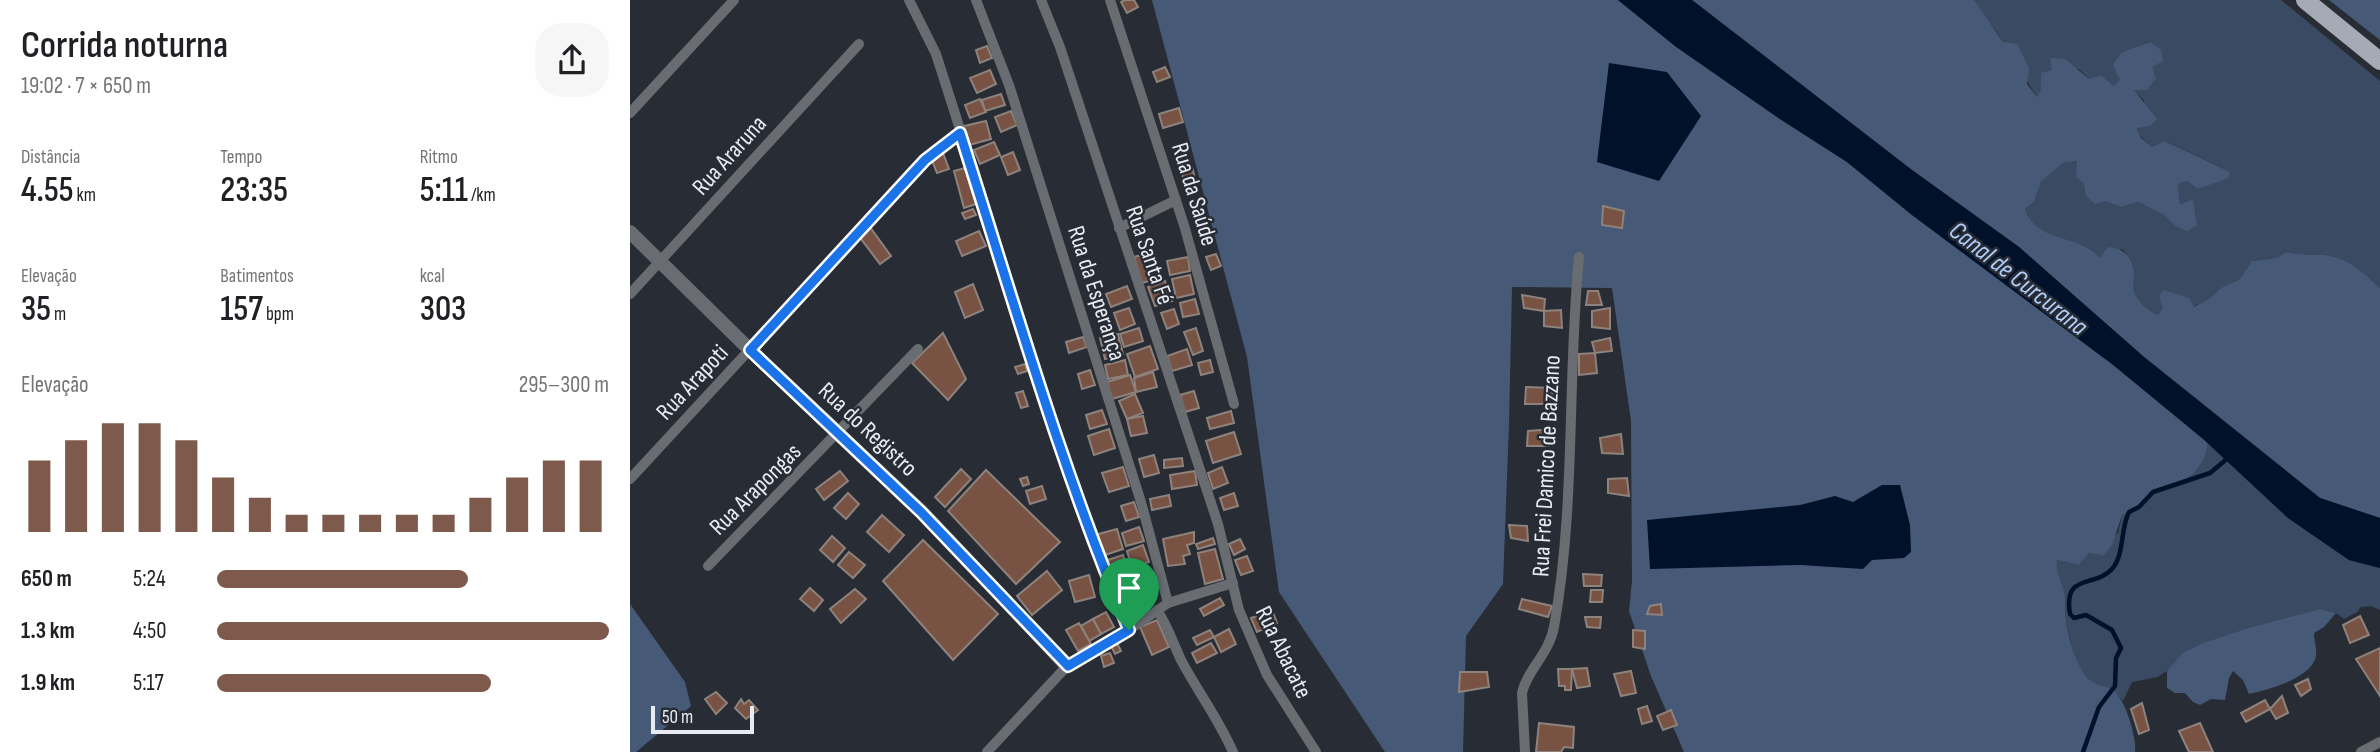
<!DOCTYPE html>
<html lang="pt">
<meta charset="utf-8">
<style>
:root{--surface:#fff;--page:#f6f6f6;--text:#202124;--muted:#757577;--accent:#7e5a4c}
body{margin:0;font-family:"Sofia Sans Condensed",sans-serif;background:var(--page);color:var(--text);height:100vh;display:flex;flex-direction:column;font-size:26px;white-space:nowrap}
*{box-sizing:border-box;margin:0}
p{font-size:23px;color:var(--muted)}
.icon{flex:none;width:38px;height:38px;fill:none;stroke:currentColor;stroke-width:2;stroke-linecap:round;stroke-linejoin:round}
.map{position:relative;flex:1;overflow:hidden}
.drawer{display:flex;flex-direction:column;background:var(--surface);width:630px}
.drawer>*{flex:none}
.scale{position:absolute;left:21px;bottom:18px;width:103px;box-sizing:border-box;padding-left:7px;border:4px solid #e8ecf2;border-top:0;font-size:19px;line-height:24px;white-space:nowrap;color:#e8ecf2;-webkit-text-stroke:5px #282d35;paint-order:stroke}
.pin{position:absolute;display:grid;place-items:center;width:60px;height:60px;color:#fff;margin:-72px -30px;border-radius:50% 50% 50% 0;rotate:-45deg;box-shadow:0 0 7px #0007}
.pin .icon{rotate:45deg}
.round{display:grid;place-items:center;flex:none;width:74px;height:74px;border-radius:28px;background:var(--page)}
.head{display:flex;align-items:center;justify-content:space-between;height:119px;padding:0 21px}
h1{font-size:38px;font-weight:600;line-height:52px}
.figures{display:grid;grid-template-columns:repeat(3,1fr);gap:10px;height:119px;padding:7px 21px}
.figures div{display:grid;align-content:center}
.figures b{font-size:35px;font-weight:600}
.figures small{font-size:19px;font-weight:400}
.figures p{font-size:19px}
.chart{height:196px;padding:14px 21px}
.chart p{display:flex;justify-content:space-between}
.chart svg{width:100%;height:126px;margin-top:7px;stroke:var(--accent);stroke-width:6}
ul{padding:0 21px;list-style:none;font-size:23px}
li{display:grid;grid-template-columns:112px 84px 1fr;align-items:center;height:52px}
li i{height:18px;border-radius:9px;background:var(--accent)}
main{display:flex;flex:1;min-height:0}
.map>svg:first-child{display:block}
</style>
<main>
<section class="drawer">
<div class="head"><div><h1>Corrida noturna</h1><p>19:02 · 7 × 650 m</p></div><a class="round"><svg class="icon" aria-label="share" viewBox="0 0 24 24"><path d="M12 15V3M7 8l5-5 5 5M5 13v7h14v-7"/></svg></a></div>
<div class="figures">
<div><p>Distância</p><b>4.55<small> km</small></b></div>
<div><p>Tempo</p><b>23:35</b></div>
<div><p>Ritmo</p><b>5:11<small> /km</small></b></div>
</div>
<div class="figures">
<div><p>Elevação</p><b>35<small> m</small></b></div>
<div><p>Batimentos</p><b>157<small> bpm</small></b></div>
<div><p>kcal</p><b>303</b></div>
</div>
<div class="chart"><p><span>Elevação</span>295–300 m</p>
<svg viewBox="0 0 160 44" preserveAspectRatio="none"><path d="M5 44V19M15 44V12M25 44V6M35 44V6M45 44V12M55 44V25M65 44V32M75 44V38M85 44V38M95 44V38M105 44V38M115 44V38M125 44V32M135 44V25M145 44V19M155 44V19"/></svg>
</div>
<ul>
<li><b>650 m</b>5:24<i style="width:64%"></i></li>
<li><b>1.3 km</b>4:50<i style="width:100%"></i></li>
<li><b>1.9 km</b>5:17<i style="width:70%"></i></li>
</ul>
</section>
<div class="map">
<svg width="1750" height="752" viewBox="0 0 1750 752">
<rect width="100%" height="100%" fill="#282d35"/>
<g fill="#3a4a62">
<path d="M 1344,0 L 1651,0 L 1750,81 L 1750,288 C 1734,273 1718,257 1694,255 C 1680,254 1669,255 1656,252 L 1646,258 L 1622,261 L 1609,280 L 1592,287 L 1580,298 L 1563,307 L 1533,307 L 1528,315 C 1518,310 1508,303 1503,292 C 1498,275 1511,266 1492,249 L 1470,258 C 1449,233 1407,244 1395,209 L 1404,202 L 1411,182 L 1433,163 L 1447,161 L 1455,183 L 1475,201 L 1491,207 L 1508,202 L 1534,215 L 1544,225 L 1567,225 L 1563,200 L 1550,206 L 1548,184 L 1557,181 L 1568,189 L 1600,172 L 1536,141 L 1522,147 C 1501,131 1508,123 1514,100 L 1503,90 L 1522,67 L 1519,42 L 1492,52 L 1491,80 L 1484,86 L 1471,75 L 1459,79 L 1450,70 L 1421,58 L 1422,70 L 1411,74 L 1411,88 L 1407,97 L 1367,32 L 1350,12 Z"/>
<path d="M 1578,443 L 1658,518 L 1719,560 L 1750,568 L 1750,610 L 1741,606 L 1731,607 L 1727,612 L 1714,619 L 1706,613 L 1690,609 L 1621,627 L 1573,643 L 1554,652 L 1545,665 L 1528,677 L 1502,682 L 1493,701 C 1480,685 1470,690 1457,678 C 1445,666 1437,629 1435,612 C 1435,605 1436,597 1434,591 C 1431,579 1426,573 1427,560 L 1449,565 L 1459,553 L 1488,533 L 1492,515 L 1509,507 L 1523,492 L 1550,483 L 1575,457 Z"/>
</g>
<g fill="#465a78">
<path d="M 522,0 L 988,0 L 1045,46 L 1147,117 L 1217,162 L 1282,215 L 1482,364 L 1578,443 L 1575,457 L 1564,473 L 1550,483 L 1523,492 L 1509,507 L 1492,515 L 1482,545 L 1474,555 L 1459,553 L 1449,565 L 1427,560 C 1426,573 1431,579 1434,591 C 1436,597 1435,605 1435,612 C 1437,633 1443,656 1454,674 C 1460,684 1472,685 1481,689 C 1495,696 1507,738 1505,752 L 1054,752 L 1021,676 L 999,611 L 1002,581 L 1001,421 L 982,288 L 882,287 L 879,423 L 873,584 L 836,636 L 833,752 L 755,752 L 649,592 L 617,357 Z"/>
<path d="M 1062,0 L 1344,0 L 1373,42 L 1387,44 L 1399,68 L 1397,84 L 1407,97 L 1411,88 L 1411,73 L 1422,70 L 1420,58 L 1435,59 L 1459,79 L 1471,75 L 1484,86 L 1490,80 L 1483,65 L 1492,52 L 1520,42 L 1531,50 L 1533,61 L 1522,67 L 1526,78 L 1517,90 L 1504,90 L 1527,119 L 1520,126 L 1507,128 L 1511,138 L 1522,147 L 1535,141 L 1600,172 L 1598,178 L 1568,189 L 1557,181 L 1548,184 L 1550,205 L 1563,199 L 1567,225 L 1557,231 L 1544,225 L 1534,215 L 1508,202 L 1491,207 L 1475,201 L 1465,204 L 1456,196 L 1454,183 L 1446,177 L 1447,161 L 1433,163 L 1411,182 L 1404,202 L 1395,209 C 1407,244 1449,233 1470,258 L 1478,247 C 1496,249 1503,257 1504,276 C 1504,281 1502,288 1504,292 C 1509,304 1518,310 1528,315 L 1533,307 L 1529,296 L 1533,290 L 1559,298 L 1564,307 L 1580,298 L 1592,287 L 1609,280 L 1622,261 L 1646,258 L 1656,252 C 1669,255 1680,254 1694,255 C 1718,257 1734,273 1750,288 L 1750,518 L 1690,498 L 1514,357 L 1389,247 L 1282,170 Z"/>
<polygon points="1699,0 1750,0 1750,40"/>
<polygon points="0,604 55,682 61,706 6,752 0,752"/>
<path d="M 1690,609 L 1706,613 L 1694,627 L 1684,633 C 1684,639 1687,649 1686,656 C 1682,678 1638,690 1619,694 L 1613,680 L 1603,671 L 1599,678 L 1595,700 L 1581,699 L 1570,705 L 1563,702 L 1555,693 L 1545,693 L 1537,688 L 1537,671 L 1554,652 L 1573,643 L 1621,627 Z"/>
</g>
<g fill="#02112a">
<polygon points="988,0 1062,0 1282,170 1389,247 1514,357 1690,498 1750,518 1750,568 1719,560 1658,518 1572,438 1482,364 1282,215 1217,162 1147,117 1045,46"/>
<polygon points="979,63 1037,72 1071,116 1029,181 967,162"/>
<polygon points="1252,485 1270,485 1280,525 1281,552 1274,558 1242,560 1233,569 1171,565 1020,569 1017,520 1170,505 1205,496 1223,502"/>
</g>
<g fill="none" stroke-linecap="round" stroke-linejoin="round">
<path stroke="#02112a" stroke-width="4.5" d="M 1453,752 L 1469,707 L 1485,686 L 1486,658 L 1491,648 L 1482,630 L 1456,615 L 1444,618 L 1440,614 C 1433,572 1465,588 1482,569 C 1495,554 1490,529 1499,512 L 1509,507 L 1523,492 L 1580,473 L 1598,458"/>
</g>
<g fill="#785344" stroke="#8e827d" stroke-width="2">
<polygon points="495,0 504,0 508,7 497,13 491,2"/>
<polygon points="357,46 362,58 350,63 346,50"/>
<polygon points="535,67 540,77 527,82 523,72"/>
<polygon points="360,70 366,84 347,93 340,78"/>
<polygon points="371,94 375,105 355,111 352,100"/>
<polygon points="350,99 356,112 340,118 335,105"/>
<polygon points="549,108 553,122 533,128 529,114"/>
<polygon points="381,111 387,125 371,132 365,117"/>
<polygon points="356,121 361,139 339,145 334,126"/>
<polygon points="364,142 370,155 350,164 344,150"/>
<polygon points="383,152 390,170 378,175 371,157"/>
<polygon points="313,153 319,169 307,173 301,158"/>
<polygon points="562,167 565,178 554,181 551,170"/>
<polygon points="335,168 346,204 334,208 324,171"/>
<polygon points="973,206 994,211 992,228 972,225"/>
<polygon points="343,209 346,215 335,219 332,213"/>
<polygon points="240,227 261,256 250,264 228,235"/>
<polygon points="349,231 356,246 332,256 326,241"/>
<polygon points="523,251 532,277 512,283 504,257"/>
<polygon points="586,254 591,266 581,270 576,257"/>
<polygon points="558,257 560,271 540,275 537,261"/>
<polygon points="560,275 564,294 546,298 542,279"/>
<polygon points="535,281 542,301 525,306 518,287"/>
<polygon points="343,284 353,310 335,318 325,292"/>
<polygon points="497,286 502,299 481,307 476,294"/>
<polygon points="958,291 968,291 972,305 956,305"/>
<polygon points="892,295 915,299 914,311 894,308"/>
<polygon points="565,299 569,314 553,317 550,303"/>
<polygon points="499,308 505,324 490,330 484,313"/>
<polygon points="980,308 980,329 962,327 962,311"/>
<polygon points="544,309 549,324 537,329 531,313"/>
<polygon points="931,310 932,328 914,326 914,311"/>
<polygon points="509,328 513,341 494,347 490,334"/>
<polygon points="566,328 573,351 563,355 554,332"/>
<polygon points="313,333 336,379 318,400 282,363"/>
<polygon points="488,334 493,354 475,359 470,338"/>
<polygon points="453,337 457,347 439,353 436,342"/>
<polygon points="980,338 982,351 965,353 962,342"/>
<polygon points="520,346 528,369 505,377 497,354"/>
<polygon points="557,349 562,365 542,371 537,356"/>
<polygon points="965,353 967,373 949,375 949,354"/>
<polygon points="495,360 498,375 478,379 475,365"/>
<polygon points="580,360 583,372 571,375 568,363"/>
<polygon points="395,364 397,371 388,374 385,367"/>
<polygon points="460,370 465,385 452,389 448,374"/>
<polygon points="523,372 527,387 506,392 504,378"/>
<polygon points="500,375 506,392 482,399 477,382"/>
<polygon points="896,387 922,388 923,404 895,404"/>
<polygon points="393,391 398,406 391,408 386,393"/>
<polygon points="564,391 569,408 555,412 550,395"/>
<polygon points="505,394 513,413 497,419 489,401"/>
<polygon points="472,410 477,424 460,429 456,415"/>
<polygon points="601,411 604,423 580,429 577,418"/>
<polygon points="513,416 517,433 501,436 497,419"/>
<polygon points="479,429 485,448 464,455 458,436"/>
<polygon points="923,429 923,446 897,446 898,431"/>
<polygon points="604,432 611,454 583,463 576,441"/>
<polygon points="991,434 993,454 972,453 970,438"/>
<polygon points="524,455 529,473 514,477 509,459"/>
<polygon points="552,458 553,466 534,468 534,460"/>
<polygon points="493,467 499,486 479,492 472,473"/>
<polygon points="592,467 598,483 583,489 578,473"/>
<polygon points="331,469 341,479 315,507 305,497"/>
<polygon points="356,470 430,542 386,584 318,511"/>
<polygon points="210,471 218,481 194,500 186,489"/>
<polygon points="565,471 567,485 542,489 540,475"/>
<polygon points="397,477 399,484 393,486 390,479"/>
<polygon points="997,478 999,496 978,493 978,479"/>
<polygon points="412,486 416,499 400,504 396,491"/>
<polygon points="218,493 229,504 216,519 204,508"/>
<polygon points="604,493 608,506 594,510 590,498"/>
<polygon points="539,495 541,506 522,510 520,499"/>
<polygon points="504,502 509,517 496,521 491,506"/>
<polygon points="252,515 274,535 259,552 237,532"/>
<polygon points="879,525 897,526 898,541 881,538"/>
<polygon points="509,527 514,541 496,546 492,533"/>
<polygon points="487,529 493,549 472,556 465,535"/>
<polygon points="564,532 564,543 557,545 560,554 553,556 555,564 538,566 533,539"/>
<polygon points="202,536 215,548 203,562 190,550"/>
<polygon points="583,538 585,544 568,549 566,544"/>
<polygon points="610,539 615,549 604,555 599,544"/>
<polygon points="293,540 368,614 323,660 253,581"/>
<polygon points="513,545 519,562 502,568 497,551"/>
<polygon points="585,549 593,579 575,584 568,553"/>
<polygon points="219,552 235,565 223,578 208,565"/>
<polygon points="493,555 495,561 477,567 475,561"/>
<polygon points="617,556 623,571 611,575 605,560"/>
<polygon points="417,571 432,590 402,615 387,596"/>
<polygon points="953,574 972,575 971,586 954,586"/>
<polygon points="459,575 465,597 445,602 439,581"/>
<polygon points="180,588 193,600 184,611 170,599"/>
<polygon points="225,589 236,599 211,623 200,609"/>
<polygon points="961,590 973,590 972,602 960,602"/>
<polygon points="590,598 594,605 574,616 570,609"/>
<polygon points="892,599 922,606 918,617 889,609"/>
<polygon points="514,602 520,612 503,622 497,614"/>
<polygon points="1031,604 1032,615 1017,614 1020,606"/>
<polygon points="642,610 647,623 627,632 621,618"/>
<polygon points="476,612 484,627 471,634 463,619"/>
<polygon points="1730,616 1739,635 1720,643 1713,625"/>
<polygon points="955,617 971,617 970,628 957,627"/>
<polygon points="463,619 471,634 459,641 451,626"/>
<polygon points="527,620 539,647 522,655 510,627"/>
<polygon points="449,623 461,644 448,651 436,630"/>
<polygon points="599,629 606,644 591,652 584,637"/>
<polygon points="580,630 584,637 567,645 563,638"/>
<polygon points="1003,630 1015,631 1015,649 1003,647"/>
<polygon points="487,643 491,651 485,654 481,646"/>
<polygon points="581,643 587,653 567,663 562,653"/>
<polygon points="1750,648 1750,696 1726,659"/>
<polygon points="480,653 484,663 474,667 471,656"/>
<polygon points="957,668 960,686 947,688 942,669"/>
<polygon points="928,669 942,669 941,690 935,690 935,686 929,686"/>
<polygon points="1001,671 1006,693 991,696 984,674"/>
<polygon points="830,672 857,672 859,687 829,692"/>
<polygon points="1678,679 1681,689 1671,696 1665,685"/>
<polygon points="86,692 97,703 86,714 75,699"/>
<polygon points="1652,696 1658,713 1646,719 1640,709"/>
<polygon points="111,699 114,704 119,700 128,710 116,719 105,708"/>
<polygon points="1635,700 1640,709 1616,722 1611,713"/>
<polygon points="1512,703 1519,730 1509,734 1501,709"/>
<polygon points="1017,706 1022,721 1012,724 1008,709"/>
<polygon points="1041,710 1047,725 1033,730 1027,716"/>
<polygon points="909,723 944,727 943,748 934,747 931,752 906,752"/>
<polygon points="1570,723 1583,752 1559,752 1549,731"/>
</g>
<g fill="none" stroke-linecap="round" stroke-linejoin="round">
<g stroke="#696c71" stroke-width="10">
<polyline points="279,0 306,54 430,443 474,570 499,630"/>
<polyline points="346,0 379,85 511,502 538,603"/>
<polyline points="411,0 430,47 588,524 609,610 637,675 686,752"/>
<polyline points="480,0 554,225 604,404"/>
<polyline points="0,113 104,0"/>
<polyline points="489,228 546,200"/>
<polyline points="0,294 229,44"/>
<polyline points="0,479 295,160 330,133"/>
<polyline points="78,566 288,349"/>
<path d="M 527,610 C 538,626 543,643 551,660 C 568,692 588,718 603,752"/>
<polyline points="357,752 437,666 499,630 538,603 603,583"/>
<path d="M 895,752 L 892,693 C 897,670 919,654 924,627 C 946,504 937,381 949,257"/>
<polyline points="1731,752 1750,742"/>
</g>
<polyline stroke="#696c71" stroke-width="14" points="0,232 120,350 291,511 437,666"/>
<polyline stroke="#a5abb4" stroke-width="18" points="1675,0 1750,61"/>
</g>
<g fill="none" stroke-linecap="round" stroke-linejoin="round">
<g stroke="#fff" stroke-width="14">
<path id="route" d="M 330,133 C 383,299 431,469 499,630 L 438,666 L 291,512 L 120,350 L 295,160 Z"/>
</g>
<use href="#route" stroke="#1a73e8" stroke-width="9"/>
</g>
<g text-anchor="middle" stroke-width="5" stroke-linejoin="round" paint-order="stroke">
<g font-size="24" fill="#e8ecf2" stroke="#282d35">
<text transform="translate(99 155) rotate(-48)" y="8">Rua Araruna</text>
<text transform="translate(565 194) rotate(73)" y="8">Rua da Saúde</text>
<text transform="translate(520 255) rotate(71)" y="8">Rua Santa Fé</text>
<text transform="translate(467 293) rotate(72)" y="8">Rua da Esperança</text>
<text transform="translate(62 382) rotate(-47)" y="8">Rua Arapoti</text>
<text transform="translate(238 429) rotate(43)" y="8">Rua do Registro</text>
<text transform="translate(916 466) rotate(-87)" y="8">Rua Frei Damico de Bazzano</text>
<text transform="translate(125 489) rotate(-45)" y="8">Rua Arapongas</text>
<text transform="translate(654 652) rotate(64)" y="8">Rua Abacate</text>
</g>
<g font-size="26" font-style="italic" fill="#afcdf8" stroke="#282d35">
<text transform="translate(1389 278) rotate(38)" y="9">Canal de Curcurana</text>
</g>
</g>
</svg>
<div class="scale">50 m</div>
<div class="pin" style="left:499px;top:630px;background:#1e9e55"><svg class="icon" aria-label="arrive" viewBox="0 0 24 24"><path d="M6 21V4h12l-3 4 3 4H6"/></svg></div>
</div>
</main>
